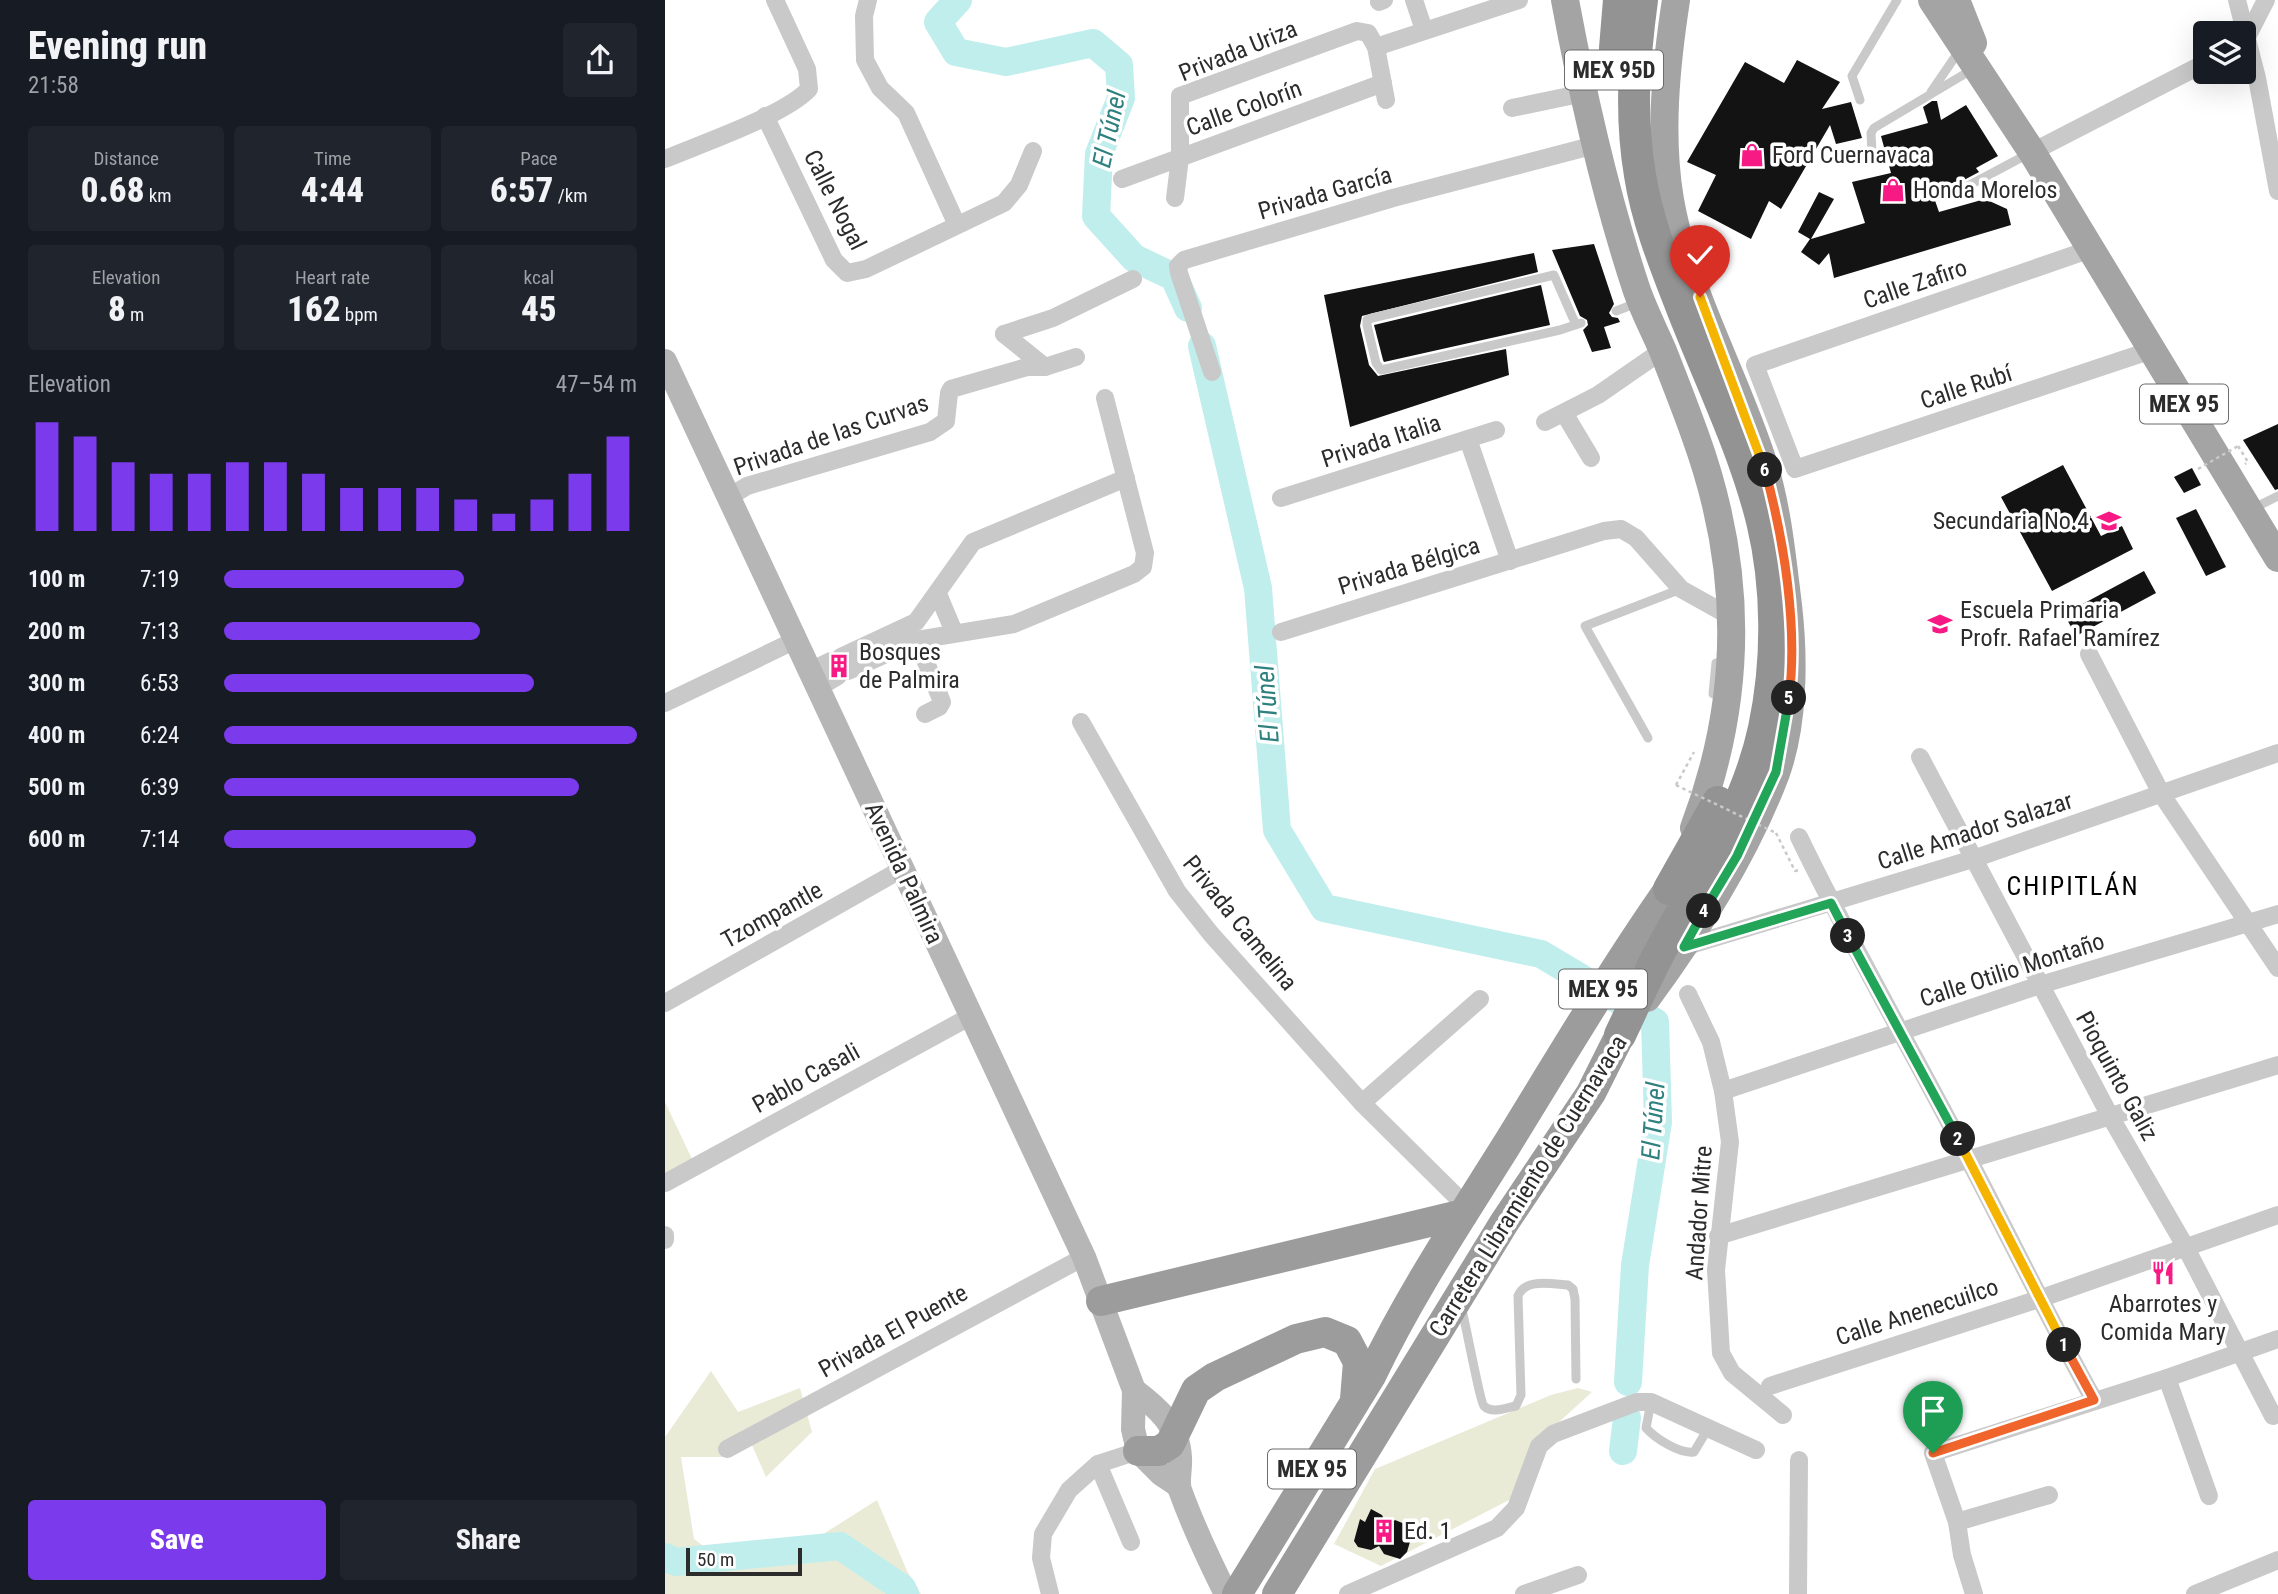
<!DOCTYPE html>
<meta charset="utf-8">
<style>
:root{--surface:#171b24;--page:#20242c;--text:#f1f3f6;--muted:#9ea1a6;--accent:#7c3aed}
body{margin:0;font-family:"Roboto Condensed",sans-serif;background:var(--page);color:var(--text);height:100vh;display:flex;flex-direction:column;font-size:26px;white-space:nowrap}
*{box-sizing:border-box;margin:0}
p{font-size:23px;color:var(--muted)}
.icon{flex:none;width:38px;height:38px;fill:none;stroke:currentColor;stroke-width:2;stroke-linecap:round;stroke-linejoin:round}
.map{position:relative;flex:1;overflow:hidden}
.panel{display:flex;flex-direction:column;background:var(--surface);width:665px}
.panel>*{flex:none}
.buttons{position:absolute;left:1528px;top:21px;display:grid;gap:14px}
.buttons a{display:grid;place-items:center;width:63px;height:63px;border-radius:7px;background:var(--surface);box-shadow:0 7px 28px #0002;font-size:35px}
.scale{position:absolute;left:21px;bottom:18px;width:116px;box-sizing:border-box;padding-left:7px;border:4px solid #2c2c2c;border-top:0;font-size:19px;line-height:24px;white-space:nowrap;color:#2c2c2c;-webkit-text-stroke:5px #fff;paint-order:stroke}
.pin{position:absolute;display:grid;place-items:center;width:60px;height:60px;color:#fff;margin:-72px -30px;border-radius:50% 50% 50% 0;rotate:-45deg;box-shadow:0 0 7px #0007}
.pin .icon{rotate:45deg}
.km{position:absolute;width:35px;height:35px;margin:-18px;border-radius:50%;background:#222;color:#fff;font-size:19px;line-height:35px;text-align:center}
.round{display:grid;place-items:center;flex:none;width:74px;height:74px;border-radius:7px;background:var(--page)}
.overview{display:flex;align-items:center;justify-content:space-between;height:119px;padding:0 28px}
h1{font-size:38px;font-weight:800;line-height:52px}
.metrics{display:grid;grid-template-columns:repeat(3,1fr);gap:10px;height:119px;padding:7px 28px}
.metrics div{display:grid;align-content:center;border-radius:7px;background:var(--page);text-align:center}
.metrics b{font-size:35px;font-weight:800}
.metrics small{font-size:19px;font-weight:400}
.metrics p{font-size:19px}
.chart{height:196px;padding:14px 28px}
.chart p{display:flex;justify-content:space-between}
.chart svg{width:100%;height:126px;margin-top:7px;stroke:var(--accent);stroke-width:6}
.cta{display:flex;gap:14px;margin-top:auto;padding:14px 28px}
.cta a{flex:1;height:80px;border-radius:7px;background:var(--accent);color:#fff;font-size:28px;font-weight:800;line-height:80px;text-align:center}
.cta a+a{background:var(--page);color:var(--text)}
ul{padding:0 28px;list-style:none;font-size:23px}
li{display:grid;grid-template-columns:112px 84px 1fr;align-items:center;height:52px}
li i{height:18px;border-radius:9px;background:var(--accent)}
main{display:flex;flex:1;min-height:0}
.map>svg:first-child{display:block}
</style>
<main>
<section class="panel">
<div class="overview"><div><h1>Evening run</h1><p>21:58</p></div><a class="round"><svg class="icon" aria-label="share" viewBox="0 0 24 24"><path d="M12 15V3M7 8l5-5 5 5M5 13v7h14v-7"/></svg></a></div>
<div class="metrics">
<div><p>Distance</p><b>0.68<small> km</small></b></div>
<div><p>Time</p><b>4:44</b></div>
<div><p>Pace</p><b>6:57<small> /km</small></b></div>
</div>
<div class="metrics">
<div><p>Elevation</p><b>8<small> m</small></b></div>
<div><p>Heart rate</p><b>162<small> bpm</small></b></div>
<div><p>kcal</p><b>45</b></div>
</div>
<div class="chart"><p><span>Elevation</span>47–54 m</p>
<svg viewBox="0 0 160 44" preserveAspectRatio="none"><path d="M5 44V6M15 44V11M25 44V20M35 44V24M45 44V24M55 44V20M65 44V20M75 44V24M85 44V29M95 44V29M105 44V29M115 44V33M125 44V38M135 44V33M145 44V24M155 44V11"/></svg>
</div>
<ul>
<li><b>100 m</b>7:19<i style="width:58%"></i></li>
<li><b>200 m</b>7:13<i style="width:62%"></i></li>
<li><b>300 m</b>6:53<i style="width:75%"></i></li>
<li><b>400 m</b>6:24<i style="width:100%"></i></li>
<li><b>500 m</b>6:39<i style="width:86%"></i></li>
<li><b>600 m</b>7:14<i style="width:61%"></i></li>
</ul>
<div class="cta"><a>Save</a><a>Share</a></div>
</section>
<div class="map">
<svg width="1613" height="1594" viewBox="0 0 1613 1594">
<rect width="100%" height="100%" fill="#fff"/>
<g fill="#eaebd7">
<polygon points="0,1102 27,1159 0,1173"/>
<polygon points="46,1371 73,1412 135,1388 147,1432 101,1477 86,1443 57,1457 16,1457 29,1539 44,1550 152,1538 212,1500 242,1571 256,1594 0,1594 0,1437"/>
<polygon points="913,1388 927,1392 870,1444 850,1497 716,1566 669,1544 710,1469 886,1395"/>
</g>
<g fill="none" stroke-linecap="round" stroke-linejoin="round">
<g stroke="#c0eeed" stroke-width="28">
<polyline points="293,0 273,22 291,52 341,62 428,43 454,65 456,98 434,154 431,216 469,258 509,277 523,308"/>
<polyline points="537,346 593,588 612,830 659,908 876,954 990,1022 993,1122 970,1265 963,1382"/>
<polyline points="958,1451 962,1418"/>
<polyline points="0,1557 11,1562 175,1546 237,1588 240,1594"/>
</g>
</g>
<g fill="#131313">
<polygon points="1132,60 1175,82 1157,109 1186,102 1197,138 1171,144 1165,125 1116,209 1104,201 1086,239 1033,211 1051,175 1022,162 1080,62 1119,83"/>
<polygon points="1267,101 1272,101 1276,120 1301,105 1333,156 1311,168 1314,172 1299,180 1266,189 1274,212 1320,199 1342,209 1346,225 1169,278 1164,253 1154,265 1136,252 1145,239 1133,232 1154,192 1169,199 1146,239 1200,223 1187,182 1226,173 1216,136 1263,123 1258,107"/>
<polygon points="929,244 949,304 944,313 947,317 953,318 955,322 939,327 946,348 927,352 918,330 923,325 922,320 915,316 887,250"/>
<polygon points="869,253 873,272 697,316 695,326 704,365 713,376 841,349 844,375 685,427 659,295"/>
<polygon points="876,285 885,325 719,362 718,360 709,325"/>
<polygon points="1613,424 1613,489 1610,490 1578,440"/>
<polygon points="1398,465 1436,536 1457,526 1468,549 1387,591 1336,497"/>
<polygon points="1527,468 1536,485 1519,493 1509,477"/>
<polygon points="1531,509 1561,567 1541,576 1511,518"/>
<polygon points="1479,571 1491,593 1411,636 1399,614"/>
<polygon points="706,1509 717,1515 722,1526 730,1520 745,1526 747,1535 742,1552 735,1559 719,1554 714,1546 706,1550 693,1547 689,1541 695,1519 700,1522"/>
</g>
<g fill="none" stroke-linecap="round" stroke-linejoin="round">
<g stroke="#c9c9c9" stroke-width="2.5" stroke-dasharray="3.5 3.5" stroke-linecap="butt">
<polyline points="1573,446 1583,462 1580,464"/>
<polyline points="1011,785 1029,752"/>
<polyline points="1111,833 1130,871 1134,870"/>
</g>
<g stroke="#c9c9c9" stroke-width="9">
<polyline points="1266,92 1294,51"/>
<polyline points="1195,100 1187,76 1232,0"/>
<polyline points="1207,153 1206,133 1209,128 1308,69"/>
<polyline points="1284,196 1363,154"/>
<polyline points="951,311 972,303"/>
<polyline points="911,325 889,275 707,318 702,320 702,325 711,363 716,370 895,330 916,323"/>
<polyline points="1589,508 1613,496"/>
<polyline points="1048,694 1051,663"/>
<polyline points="983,738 920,626 1016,589"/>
<path d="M 796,1306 C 800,1320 815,1402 819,1406 C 827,1414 841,1408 851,1406 L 856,1395 L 853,1296 C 860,1278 886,1284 903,1285 L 908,1289 L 910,1299 L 911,1379"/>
<path d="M 986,1402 L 981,1428 C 991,1439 1015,1454 1029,1452 L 1044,1427"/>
</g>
<g stroke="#c9c9c9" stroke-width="18">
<polyline points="203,0 199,16 200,60 215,88 241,113 292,225"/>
<polyline points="749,0 759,30"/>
<polyline points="1572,0 1592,78 1613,191"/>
<polyline points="714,2 719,0"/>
<polyline points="1579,43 1601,0"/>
<polyline points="711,47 854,0"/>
<polyline points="847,108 919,93"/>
<polyline points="100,116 169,260 182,273 201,269 339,203 354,185 368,151"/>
<polyline points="1367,152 1540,63"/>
<path d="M 0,159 C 36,144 120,115 144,89 L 142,69 L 110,0"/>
<polyline points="457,179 718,83"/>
<polyline points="510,198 515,158 515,96 692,31 703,33 711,47 721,100"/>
<polyline points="1426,249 1090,365 1130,469 1487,350"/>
<polyline points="339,334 388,318 468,279"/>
<polyline points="339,334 380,367"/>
<polyline points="547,372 514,273 513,266 519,260 728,198 930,145"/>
<polyline points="899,413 926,458"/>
<polyline points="880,422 933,395 998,350"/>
<polyline points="803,439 845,561"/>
<polyline points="64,497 82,486 265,432 281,421 284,393 286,389 362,367 380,367 411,357"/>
<polyline points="616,498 831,430"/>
<polyline points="273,594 289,632"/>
<polyline points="616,632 939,531 956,529 971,538 1016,589 1068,618"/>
<polyline points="252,640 277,702 274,707 260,714"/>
<polyline points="1424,654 1497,795 1613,968"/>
<polyline points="176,657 251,622 308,542 461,478"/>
<polyline points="145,671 166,661"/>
<polyline points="183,671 252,640 349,624 469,574 478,567 480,553 440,398"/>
<polyline points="153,688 173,676"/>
<polyline points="0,703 131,640"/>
<polyline points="416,722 512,891 546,934 697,1103 802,1207"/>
<polyline points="1255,757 1445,1116 1520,1246 1608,1416"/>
<path d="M 1134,837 C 1187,947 1248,1052 1304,1160 C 1346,1240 1385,1321 1429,1400"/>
<polyline points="1019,947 1308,859 1613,753"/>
<polyline points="1023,994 1046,1042 1058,1091 1065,1142 1051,1270 1056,1353 1067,1373 1118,1415"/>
<polyline points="0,1003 237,869"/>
<polyline points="1058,1091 1375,985 1613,914"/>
<polyline points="697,1103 815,999"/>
<polyline points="0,1183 306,1016"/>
<polyline points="0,1235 0,1240"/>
<polyline points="1053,1236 1613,1065"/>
<polyline points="1502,1378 1544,1496"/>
<polyline points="1105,1386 1374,1299 1613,1215"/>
<polyline points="62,1449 419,1257"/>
<polyline points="433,1464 466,1542"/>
<polyline points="1292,1522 1384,1495"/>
<polyline points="385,1594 376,1558 378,1534 404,1490 433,1464 473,1451"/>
<polyline points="683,1594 832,1528 851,1508 874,1446 888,1434 972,1402 986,1402 1091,1450"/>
<polyline points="859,1594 913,1575"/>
<polyline points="1133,1594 1134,1460"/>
<polyline points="1309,1594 1297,1555 1292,1522 1268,1453 1502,1378 1613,1339"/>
<polyline points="1530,1594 1613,1560"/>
</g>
<g stroke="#b6b6b6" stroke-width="24">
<polyline points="0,361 419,1257 469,1390 468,1429 473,1451 496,1474 514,1486"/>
<path d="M 469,1390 C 493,1408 514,1426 515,1458 C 516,1468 512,1481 515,1490 C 528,1526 544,1560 561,1594"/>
</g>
<g stroke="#a4a4a4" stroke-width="28">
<path d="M 900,0 C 918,97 940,194 971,288 C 978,309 989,330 998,351 C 1009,379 1020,407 1030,435 C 1078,567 1079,696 1029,828"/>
<polyline points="1267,0 1367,152 1613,558"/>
<polyline points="1291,0 1308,43"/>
<path d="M 982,998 C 1032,930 1081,853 1111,773 C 1129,723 1129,657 1123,605 C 1117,558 1113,511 1099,465 C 1071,376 1021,292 1005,200 C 994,135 1001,65 1011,0"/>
</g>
<g stroke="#9c9c9c" stroke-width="30">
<polyline points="436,1301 798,1214"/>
<polyline points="473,1451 494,1451 505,1444 531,1390 550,1377 631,1339 660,1332 682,1341 693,1362 690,1399"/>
<path d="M 572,1594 L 706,1376 C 744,1296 794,1221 841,1146 C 894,1060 946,972 1004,889"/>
<polyline points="612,1594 839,1223 926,1093 955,1035"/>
</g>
<g stroke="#939393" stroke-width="32">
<polyline points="950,48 954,0"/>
<polyline points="1004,889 1053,802"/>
<path d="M 955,1035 C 969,1006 982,975 998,946 C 1036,876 1082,808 1099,728 C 1113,662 1113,587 1097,521 C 1079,449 1045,380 1018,311 C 1001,267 982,221 975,175 C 965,116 969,59 977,0"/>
</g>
<g stroke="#c9c9c9" stroke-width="2.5" stroke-dasharray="3.5 3.5" stroke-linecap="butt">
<polyline points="1533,469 1573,446"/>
<polyline points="1011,785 1111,833"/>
</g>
</g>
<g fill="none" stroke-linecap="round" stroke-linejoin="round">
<g stroke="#fff" stroke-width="14">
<polyline id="split-1" points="1268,1453 1429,1400 1399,1345"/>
</g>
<g stroke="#fff" stroke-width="14">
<polyline id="split-2" points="1293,1139 1399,1345"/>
</g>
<g stroke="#fff" stroke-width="14">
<polyline id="split-3" points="1183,936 1293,1139"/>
</g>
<g stroke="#fff" stroke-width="14">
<polyline id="split-4" points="1039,911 1019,947 1166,903 1183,936"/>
</g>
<g stroke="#fff" stroke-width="14">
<polyline id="split-5" points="1039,911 1072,856 1111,772 1124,698"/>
</g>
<g stroke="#fff" stroke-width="14">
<path id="split-6" d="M 1100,470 C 1119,540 1133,626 1124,698"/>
</g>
<g stroke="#fff" stroke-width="14">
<polyline id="split-7" points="1035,297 1100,470"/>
</g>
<use href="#split-1" stroke="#f0652b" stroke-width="9"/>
<use href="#split-2" stroke="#f5b400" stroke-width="9"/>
<use href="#split-3" stroke="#22a559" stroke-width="9"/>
<use href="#split-4" stroke="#22a559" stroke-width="9"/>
<use href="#split-5" stroke="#22a559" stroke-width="9"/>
<use href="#split-6" stroke="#f0652b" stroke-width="9"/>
<use href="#split-7" stroke="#f5b400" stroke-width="9"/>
</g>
<defs>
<g id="shop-bare" transform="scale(1.89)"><path d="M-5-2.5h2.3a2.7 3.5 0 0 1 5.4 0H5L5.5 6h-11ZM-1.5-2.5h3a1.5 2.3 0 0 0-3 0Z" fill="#f71a85" stroke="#fff" stroke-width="2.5" paint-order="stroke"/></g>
<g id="school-bare" transform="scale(1.89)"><path d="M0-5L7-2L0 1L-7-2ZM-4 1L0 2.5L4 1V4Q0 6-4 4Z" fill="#f71a85" stroke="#fff" stroke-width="2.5" paint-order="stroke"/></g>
<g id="building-bare" transform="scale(1.89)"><path d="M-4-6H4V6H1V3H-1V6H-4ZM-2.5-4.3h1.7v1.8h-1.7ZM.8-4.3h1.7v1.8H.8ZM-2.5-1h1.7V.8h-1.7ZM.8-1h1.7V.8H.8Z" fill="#f71a85" stroke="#fff" stroke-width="2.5" paint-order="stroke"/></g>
<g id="restaurant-bare" transform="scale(1.89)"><path d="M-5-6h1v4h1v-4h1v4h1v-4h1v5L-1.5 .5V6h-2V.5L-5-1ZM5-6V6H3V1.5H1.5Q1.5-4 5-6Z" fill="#f71a85" stroke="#fff" stroke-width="2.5" paint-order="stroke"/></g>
</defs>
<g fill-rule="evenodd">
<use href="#shop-bare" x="1087" y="155"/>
<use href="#shop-bare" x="1228" y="190"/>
<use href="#school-bare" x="1444" y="521"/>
<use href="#school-bare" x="1275" y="624"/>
<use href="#building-bare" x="174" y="666"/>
<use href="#restaurant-bare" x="1498" y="1273"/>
<use href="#building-bare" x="719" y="1531"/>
</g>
<g text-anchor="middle" stroke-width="7" stroke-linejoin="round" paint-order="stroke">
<g fill="#fff" stroke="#6b6b6b" stroke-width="2">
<rect x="900" y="50.5" width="98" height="39" rx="5"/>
<rect x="1475" y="384.5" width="88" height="39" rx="5"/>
<rect x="894" y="969.5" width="88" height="39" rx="5"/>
<rect x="603" y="1449.5" width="88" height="39" rx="5"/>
</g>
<g font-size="23" font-weight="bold" fill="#2c2c2c">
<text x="949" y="78">MEX 95D</text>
<text x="1519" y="412">MEX 95</text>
<text x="938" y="997">MEX 95</text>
<text x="647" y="1477">MEX 95</text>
</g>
<g font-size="24" fill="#2c2c2c" stroke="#fff">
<text transform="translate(573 51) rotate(-22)" y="8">Privada Uriza</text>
<text transform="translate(579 108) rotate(-20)" y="8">Calle Colorín</text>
<text transform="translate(660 193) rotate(-16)" y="8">Privada García</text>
<text transform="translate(170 200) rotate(63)" y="8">Calle Nogal</text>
<text transform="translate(1250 284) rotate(-19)" y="8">Calle Zafiro</text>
<text transform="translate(1301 387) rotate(-18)" y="8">Calle Rubí</text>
<text transform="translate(166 435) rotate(-19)" y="8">Privada de las Curvas</text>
<text transform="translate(716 441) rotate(-18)" y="8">Privada Italia</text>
<text transform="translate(744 566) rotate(-17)" y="8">Privada Bélgica</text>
<text transform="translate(1310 831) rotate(-18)" y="8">Calle Amador Salazar</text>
<text transform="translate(239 873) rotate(65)" y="8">Avenida Palmira</text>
<text transform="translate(107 915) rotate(-29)" y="8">Tzompantle</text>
<text transform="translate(575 923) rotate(51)" y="8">Privada Camelina</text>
<text transform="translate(1347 970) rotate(-18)" y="8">Calle Otilio Montaño</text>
<text transform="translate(1452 1076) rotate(61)" y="8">Pioquinto Galiz</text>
<text transform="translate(141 1078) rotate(-29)" y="8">Pablo Casali</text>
<text transform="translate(863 1186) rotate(-58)" y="8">Carretera Libramiento de Cuernavaca</text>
<text transform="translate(1034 1213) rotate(-86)" y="8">Andador Mitre</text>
<text transform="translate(1252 1312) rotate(-18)" y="8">Calle Anenecuilco</text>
<text transform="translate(228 1331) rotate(-29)" y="8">Privada El Puente</text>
</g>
<g font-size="24" fill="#2c2c2c" stroke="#fff" text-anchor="start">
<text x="1107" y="163">Ford Cuernavaca</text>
<text x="1248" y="198">Honda Morelos</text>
<text x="1424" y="529" text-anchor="end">Secundaria No.4</text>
<text x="1295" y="618">Escuela Primaria<tspan x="1295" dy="28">Profr. Rafael Ramírez</tspan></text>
<text x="194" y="660">Bosques<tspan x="194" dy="28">de Palmira</tspan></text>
<text x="1498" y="1312" text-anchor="middle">Abarrotes y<tspan x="1498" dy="28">Comida Mary</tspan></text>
<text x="739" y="1539">Ed. 1</text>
</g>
<g font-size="26" font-style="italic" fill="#2e817f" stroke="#fff">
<text transform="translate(444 129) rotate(-78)" y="9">El Túnel</text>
<text transform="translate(602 704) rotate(-94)" y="9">El Túnel</text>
<text transform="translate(988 1121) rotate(-86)" y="9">El Túnel</text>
</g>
<g font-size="26" letter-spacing="2" fill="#000" stroke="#fff">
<text x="1408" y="895">CHIPITLÁN</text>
</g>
</g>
</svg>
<div class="buttons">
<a><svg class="icon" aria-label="layers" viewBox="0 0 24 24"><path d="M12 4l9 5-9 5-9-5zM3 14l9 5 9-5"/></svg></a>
</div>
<div class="scale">50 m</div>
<div class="pin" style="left:1268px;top:1453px;background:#1e9e55"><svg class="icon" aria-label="arrive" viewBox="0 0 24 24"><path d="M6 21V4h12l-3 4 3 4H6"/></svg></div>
<div class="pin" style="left:1035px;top:297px;background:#d93025"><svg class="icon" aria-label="check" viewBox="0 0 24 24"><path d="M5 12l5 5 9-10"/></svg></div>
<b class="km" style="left:1399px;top:1345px">1</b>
<b class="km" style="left:1293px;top:1139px">2</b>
<b class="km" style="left:1183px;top:936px">3</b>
<b class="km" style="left:1039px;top:911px">4</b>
<b class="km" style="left:1124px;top:698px">5</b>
<b class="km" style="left:1100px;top:470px">6</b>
</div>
</main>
